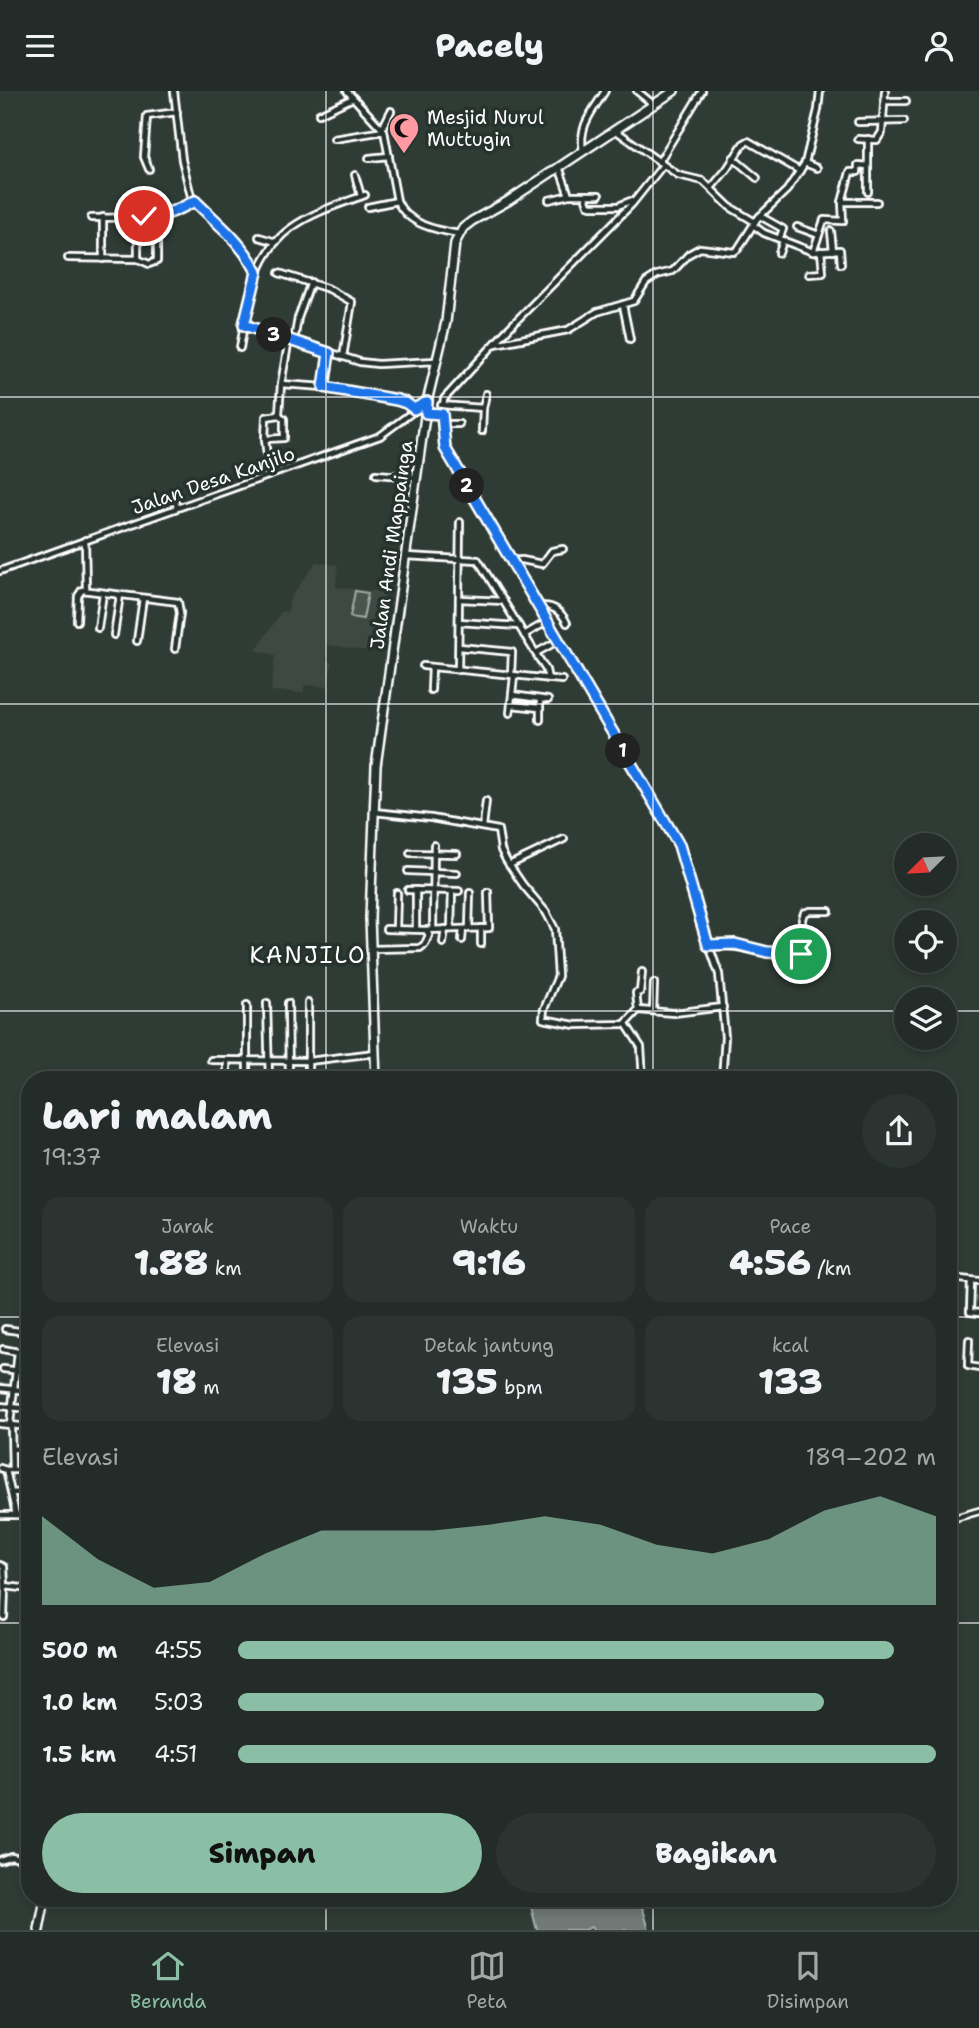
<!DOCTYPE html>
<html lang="id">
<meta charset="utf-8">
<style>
:root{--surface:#232c28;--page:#2b3430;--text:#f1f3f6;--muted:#a3a7a8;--line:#404845;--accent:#8abfa5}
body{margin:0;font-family:"Shantell Sans",sans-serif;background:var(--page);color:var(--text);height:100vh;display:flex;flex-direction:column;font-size:26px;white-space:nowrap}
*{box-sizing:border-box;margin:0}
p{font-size:23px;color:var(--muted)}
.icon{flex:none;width:38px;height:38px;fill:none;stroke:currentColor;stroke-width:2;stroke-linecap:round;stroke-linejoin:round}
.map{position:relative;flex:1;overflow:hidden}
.panel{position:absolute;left:21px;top:980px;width:936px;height:836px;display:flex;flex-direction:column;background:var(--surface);border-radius:28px;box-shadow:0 4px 10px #0003,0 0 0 2px var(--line)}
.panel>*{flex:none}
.needle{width:46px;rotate:246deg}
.buttons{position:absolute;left:894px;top:742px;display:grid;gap:14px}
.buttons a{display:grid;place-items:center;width:63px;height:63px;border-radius:50%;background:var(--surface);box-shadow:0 4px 10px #0003,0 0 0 2px var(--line);font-size:35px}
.pin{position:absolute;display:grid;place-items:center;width:60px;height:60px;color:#fff;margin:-30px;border:4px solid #fff;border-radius:50%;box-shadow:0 2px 7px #0007}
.km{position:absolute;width:35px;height:35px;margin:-18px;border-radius:50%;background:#222;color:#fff;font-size:19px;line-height:35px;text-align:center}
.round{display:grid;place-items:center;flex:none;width:74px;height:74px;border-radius:37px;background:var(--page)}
.headline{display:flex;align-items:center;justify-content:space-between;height:119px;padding:0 21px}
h1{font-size:38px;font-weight:800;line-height:52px}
.stats{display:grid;grid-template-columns:repeat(3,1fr);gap:10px;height:119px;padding:7px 21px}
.stats div{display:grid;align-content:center;border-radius:18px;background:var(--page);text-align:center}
.stats b{font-size:35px;font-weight:800}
.stats small{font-size:19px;font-weight:400}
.stats p{font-size:19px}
.chart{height:196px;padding:14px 21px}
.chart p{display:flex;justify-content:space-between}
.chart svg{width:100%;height:126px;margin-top:7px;fill:var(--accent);opacity:.7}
.action{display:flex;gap:14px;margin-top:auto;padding:14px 21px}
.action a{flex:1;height:80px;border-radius:42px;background:var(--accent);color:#111;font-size:28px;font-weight:800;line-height:80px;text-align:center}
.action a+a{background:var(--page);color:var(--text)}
ul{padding:0 21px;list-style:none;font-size:23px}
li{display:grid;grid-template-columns:112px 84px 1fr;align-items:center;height:52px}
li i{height:18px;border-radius:9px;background:var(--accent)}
header{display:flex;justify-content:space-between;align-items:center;height:91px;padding:0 21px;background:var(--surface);font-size:32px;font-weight:800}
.tabs{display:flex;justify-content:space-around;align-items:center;height:98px;border-top:2px solid var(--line);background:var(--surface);font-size:19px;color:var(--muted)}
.tabs a{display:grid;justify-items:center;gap:4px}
.tabs .selected{color:var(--accent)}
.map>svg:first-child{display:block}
</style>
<header><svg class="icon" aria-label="menu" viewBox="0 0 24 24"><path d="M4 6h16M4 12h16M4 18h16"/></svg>Pacely<svg class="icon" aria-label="person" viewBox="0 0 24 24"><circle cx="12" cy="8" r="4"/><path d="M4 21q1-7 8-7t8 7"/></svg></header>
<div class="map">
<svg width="979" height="1839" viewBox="0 0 979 1839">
<rect width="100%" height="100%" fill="#2f3b35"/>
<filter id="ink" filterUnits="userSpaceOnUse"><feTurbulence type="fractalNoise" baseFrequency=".0143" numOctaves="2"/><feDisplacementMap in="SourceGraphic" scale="14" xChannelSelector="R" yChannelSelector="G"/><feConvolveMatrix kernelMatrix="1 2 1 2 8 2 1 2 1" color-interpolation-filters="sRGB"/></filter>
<g filter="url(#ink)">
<polygon fill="#3c4842" points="316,471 338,474 336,496 384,501 385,529 393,529 391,543 371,541 368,560 328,554 326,569 332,572 328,596 305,594 303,602 271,600 275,564 256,559 281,521 288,520 290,508"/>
<polygon fill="#4a544f" stroke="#a4aaa7" stroke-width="2" points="355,500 368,502 363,528 350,526"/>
<polygon fill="#707975" stroke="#a9afac" stroke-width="2" points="524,1808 632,1808 643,1818 649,1839 593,1839 591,1836 585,1839 537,1839 531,1816"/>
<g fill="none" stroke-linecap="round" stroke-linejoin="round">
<g stroke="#fff" stroke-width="10">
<g id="street">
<polyline points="174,0 182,69 191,105 227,140 253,174 257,183"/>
<path d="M 347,0 L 384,40 L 397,110 C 408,134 436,139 459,143"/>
<polyline points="637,0 653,13"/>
<polyline points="884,10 906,10"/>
<polyline points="319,23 353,7"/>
<polyline points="147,25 144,66 149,78"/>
<polyline points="147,25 177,21"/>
<polyline points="858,31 904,30"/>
<polyline points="382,38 391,20"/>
<polyline points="615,39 678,84 703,90 730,116 755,131"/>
<polyline points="334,48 384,40"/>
<polyline points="858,48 877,49 882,41 885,0"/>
<path d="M 583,60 C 578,34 593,20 605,0"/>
<polyline points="369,67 389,65"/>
<polyline points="733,67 757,87"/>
<polyline points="659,71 702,0"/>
<polyline points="805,72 817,77"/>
<polyline points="559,76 569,104 599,104"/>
<polyline points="355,84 361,105"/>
<polyline points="711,97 727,78 743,53 748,50 800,80"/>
<polyline points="868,101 868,48"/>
<polyline points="586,108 588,114 591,115 618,115 630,110 633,111"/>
<polyline points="549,109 569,104"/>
<polyline points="842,111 850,81 858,81 858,74 868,75"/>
<polyline points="368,116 397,110"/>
<polyline points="138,125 138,168 149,173 157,170 157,126"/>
<polyline points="760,125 783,138 780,146"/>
<polyline points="91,127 157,126 170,123 195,109"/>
<polyline points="753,134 764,142 813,161 840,159 841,173"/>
<polyline points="797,136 819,144"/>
<polyline points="831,140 833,160"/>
<polyline points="259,146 276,151"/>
<polyline points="813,161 824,129 843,130 842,111 877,111"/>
<polyline points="779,162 783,150"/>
<polyline points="68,167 138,168"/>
<polyline points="103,168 103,126"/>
<polyline points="279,182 329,198 352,211 343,266"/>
<polyline points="809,183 823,182 821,160"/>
<polyline points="623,214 630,248"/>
<polyline points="244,234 360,271 378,273 436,270"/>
<polyline points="289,248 281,293 324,296 397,309 406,312 414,319"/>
<polyline points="294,250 298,227 311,191"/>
<polyline points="495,253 568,239 597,221 634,210 646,191 657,184 673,180 689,163 700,157 734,161 738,158 757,128 787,99 805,72 818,19 820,0"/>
<path d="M 240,257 C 247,216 254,163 291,137 C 313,121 340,113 365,104"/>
<polyline points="324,296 329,262"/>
<polyline points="441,314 483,317 482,340"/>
<polyline points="483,317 486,303"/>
<polyline points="426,322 442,323 445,357 681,758 698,823 719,883 725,946 722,989"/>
<polyline points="279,323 281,293"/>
<polyline points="442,323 444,308 509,237 632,113 663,74"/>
<polyline points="442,333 459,333"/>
<polyline points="265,348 284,347 284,328 279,324 266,326 265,348 269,383"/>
<polyline points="376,383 416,386"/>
<polyline points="173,405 177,416"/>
<polyline points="85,449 86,499"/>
<polyline points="406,465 478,469 546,579 548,588"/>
<polyline points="511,470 522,469 542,473 552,460 563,458"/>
<polyline points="0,480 380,345 426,311"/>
<polyline points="459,508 504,510"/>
<path d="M 538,516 C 552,513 561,520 567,532"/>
<polyline points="77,530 78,505 82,499 178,511 180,522 175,558"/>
<polyline points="459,531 519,535"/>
<polyline points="98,537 103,502"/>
<polyline points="114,544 120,504"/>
<polyline points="524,544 543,533"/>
<polyline points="137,550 143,507"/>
<polyline points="459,556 512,561 511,584"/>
<polyline points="536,562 554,552"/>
<polyline points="423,575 562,589"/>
<polyline points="458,579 460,431"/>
<polyline points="431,599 432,576"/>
<polyline points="512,604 548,609"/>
<polyline points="511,614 540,617 540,608"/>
<polyline points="540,617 540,629"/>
<polyline points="510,622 514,585"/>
<polyline points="374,721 431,727 498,739 501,759 506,769 523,794 546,821 555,838 558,885 544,918 543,928 575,934 625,933 638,919 674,922 723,916"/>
<polyline points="483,735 486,710"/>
<polyline points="410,762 457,763"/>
<polyline points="509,774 564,748"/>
<polyline points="408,780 457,782"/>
<polyline points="408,799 459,800"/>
<polyline points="469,837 470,802"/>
<polyline points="396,838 397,802"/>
<polyline points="416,838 416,799"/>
<polyline points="433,838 434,754"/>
<polyline points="451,838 452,800"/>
<polyline points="427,839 489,837 488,801"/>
<polyline points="462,849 463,838"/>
<polyline points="443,852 445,838"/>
<polyline points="481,853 481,837"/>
<path d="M 708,854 C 740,853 767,863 799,864 L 802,862 L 802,828 L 804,822 L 810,820 L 829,820"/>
<polyline points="371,858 420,857 425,853 429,844 426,839 386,838"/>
<polyline points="267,912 269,989"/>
<polyline points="288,912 289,989"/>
<polyline points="247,914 247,989"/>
<polyline points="638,919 636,902 640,901 642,881"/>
<polyline points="653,920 654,892"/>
<polyline points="626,933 641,956 643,989"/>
<polyline points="211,969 309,970 375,962"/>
<polyline points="227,989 227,969"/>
<polyline points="308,989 308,912"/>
<polyline points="960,1188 979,1190"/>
<polyline points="971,1190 970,1221 979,1222"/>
<polyline points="5,1238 19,1240"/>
<polyline points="969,1249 968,1275 979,1277"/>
<polyline points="3,1258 18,1261"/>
<polyline points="3,1278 30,1281"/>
<polyline points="0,1297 30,1300"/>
<polyline points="0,1315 30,1318"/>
<polyline points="0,1333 30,1336"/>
<polyline points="10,1333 18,1261 30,1263"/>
<polyline points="12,1358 28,1357"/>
<polyline points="0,1377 6,1379 16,1424"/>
<polyline points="6,1379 12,1379 11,1336"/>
<polyline points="12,1379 29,1379"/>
<polyline points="11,1402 30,1401"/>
<polyline points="0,1424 30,1424"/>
<polyline points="948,1429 979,1420"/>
<polyline points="0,1474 4,1476 5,1495 30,1498"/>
<polyline points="4,1526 5,1495"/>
<polyline points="0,1769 11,1765 30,1769"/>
</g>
</g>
<g stroke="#fff" stroke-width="12">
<g id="primary">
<polyline points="376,989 370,827 376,675 427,311 446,231 455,152 463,137 472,130 508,110 674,0"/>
<polyline points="39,1839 45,1808"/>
</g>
</g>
<use href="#street" stroke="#26332d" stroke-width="4.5"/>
<use href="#primary" stroke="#26332d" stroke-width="7"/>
</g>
</g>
<g fill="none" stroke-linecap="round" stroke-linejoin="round" filter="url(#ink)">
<g stroke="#fff" stroke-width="14">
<path id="route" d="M 144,125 C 164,126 178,119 195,110 C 217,132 242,151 257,181 L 244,234 L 329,262 L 324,296 L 397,309 L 406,312 L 414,318 L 427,311 L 426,322 L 442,323 L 445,357 L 679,754 L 708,854 L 735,853 L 767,861 L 801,863"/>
</g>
<use href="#route" stroke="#1a73e8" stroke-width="9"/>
</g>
<path fill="none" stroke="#fff" stroke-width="2" stroke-opacity="0.55" d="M 326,0 L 326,989M 653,0 L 653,989M 0,306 L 979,306M 0,613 L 979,613M 0,920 L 906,920M 945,920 L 979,920M 0,1226 L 30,1226M 948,1226 L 979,1226M 0,1532 L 30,1532M 948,1532 L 979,1532M 326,1808 L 326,1839M 653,1808 L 653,1839"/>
<defs>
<g id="mosque-pin" transform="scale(1.575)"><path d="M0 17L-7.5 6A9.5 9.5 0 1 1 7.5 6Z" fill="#ff9aa2" stroke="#26332d"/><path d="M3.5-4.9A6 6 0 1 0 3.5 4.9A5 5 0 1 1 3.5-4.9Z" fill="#111"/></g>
</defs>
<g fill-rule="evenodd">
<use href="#mosque-pin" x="404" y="37"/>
</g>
<g text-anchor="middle" stroke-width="7" stroke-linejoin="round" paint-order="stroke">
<g font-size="19" fill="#fff" stroke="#26332d" text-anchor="start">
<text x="427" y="33">Mesjid Nurul<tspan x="427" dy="22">Muttugin</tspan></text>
</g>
<g font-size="19" fill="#fff" stroke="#26332d">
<text transform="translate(213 389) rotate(-19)" y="7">Jalan Desa Kanjilo</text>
<text transform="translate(391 454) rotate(-82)" y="7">Jalan Andi Mappainga</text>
</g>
<g font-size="23" letter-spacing="2" fill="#fff" stroke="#26332d">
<text x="308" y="872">KANJILO</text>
</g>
</g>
</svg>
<div class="buttons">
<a><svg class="needle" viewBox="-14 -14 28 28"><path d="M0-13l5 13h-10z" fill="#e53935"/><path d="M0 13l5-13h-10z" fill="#a3a7a8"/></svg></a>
<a><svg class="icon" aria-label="locate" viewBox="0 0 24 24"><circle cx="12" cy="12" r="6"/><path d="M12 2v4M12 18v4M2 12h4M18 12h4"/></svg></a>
<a><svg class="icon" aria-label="layers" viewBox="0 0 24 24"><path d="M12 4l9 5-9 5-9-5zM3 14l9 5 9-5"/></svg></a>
</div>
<div class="pin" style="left:801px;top:863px;background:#1e9e55"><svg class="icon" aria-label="arrive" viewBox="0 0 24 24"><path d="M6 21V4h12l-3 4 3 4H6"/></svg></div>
<div class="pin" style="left:144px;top:125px;background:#d93025"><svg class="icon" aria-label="check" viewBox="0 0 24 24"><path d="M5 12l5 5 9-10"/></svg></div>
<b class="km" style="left:623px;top:660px">1</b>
<b class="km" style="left:467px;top:395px">2</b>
<b class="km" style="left:274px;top:244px">3</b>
<section class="panel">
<div class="headline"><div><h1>Lari malam</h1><p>19:37</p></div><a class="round"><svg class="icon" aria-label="share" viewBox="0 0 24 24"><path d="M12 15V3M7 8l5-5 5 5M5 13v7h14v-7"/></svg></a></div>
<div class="stats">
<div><p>Jarak</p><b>1.88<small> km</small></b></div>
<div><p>Waktu</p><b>9:16</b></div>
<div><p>Pace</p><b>4:56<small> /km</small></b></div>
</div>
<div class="stats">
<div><p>Elevasi</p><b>18<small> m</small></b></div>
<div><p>Detak jantung</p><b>135<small> bpm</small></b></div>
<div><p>kcal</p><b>133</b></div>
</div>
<div class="chart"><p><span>Elevasi</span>189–202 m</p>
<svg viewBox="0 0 160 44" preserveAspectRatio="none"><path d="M0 44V13L10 28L20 38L30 36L40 26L50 18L60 18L70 18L80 16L90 13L100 16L110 23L120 26L130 21L140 11L150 6L160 13V44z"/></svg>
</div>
<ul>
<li><b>500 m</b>4:55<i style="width:94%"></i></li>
<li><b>1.0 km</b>5:03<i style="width:84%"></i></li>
<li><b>1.5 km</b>4:51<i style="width:100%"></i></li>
</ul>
<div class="action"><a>Simpan</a><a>Bagikan</a></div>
</section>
</div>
<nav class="tabs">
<a class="selected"><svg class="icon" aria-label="home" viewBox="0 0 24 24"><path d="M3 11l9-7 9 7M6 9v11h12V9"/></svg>Beranda</a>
<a><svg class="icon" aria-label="map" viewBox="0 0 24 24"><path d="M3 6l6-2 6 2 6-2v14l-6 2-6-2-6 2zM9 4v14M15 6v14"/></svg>Peta</a>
<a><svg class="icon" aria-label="saved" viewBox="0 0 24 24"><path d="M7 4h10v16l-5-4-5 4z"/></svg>Disimpan</a>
</nav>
